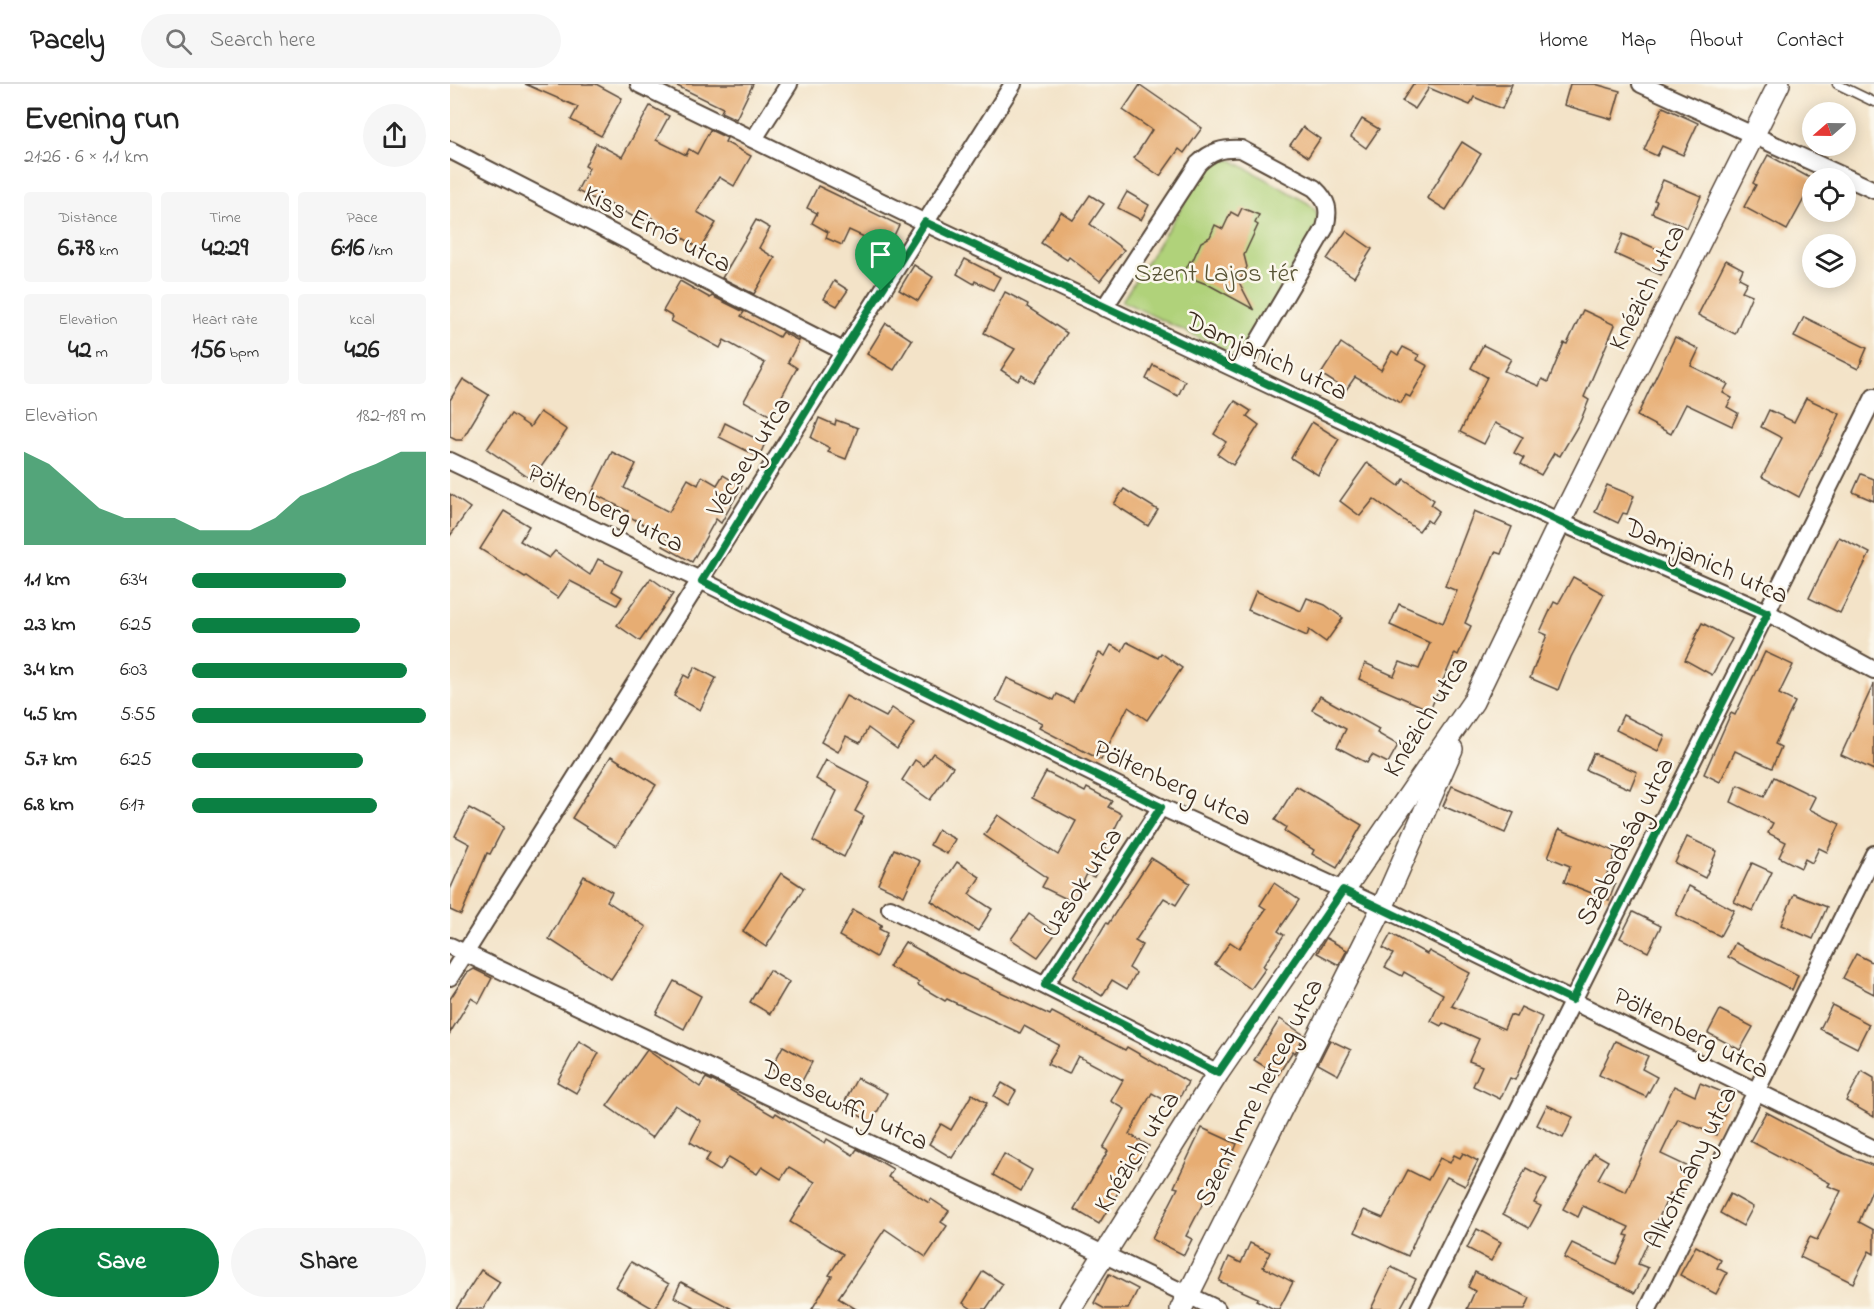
<!DOCTYPE html>
<meta charset="utf-8">
<style>
:root{--surface:#fff;--page:#f6f6f6;--text:#222;--muted:#767676;--line:#e0e0e0;--accent:#0b8043}
body{margin:0;font-family:"Indie Flower",sans-serif;background:var(--page);color:var(--text);height:100vh;display:flex;flex-direction:column;font-size:22px;white-space:nowrap}
*{box-sizing:border-box;margin:0}
p{font-size:20px;color:var(--muted)}
.icon{flex:none;width:33px;height:33px;fill:none;stroke:currentColor;stroke-width:2;stroke-linecap:round;stroke-linejoin:round}
.map{position:relative;flex:1;overflow:hidden}
.details{display:flex;flex-direction:column;background:var(--surface);width:450px}
.details>*{flex:none}
.needle{width:39px;rotate:250deg}
.buttons{position:absolute;left:1352px;top:18px;display:grid;gap:12px}
.buttons a{display:grid;place-items:center;width:54px;height:54px;border-radius:50%;background:var(--surface);box-shadow:0 3px 15px #0003;font-size:30px}
.pin{position:absolute;display:grid;place-items:center;width:51px;height:51px;color:#fff;margin:-62px -26px;border-radius:50% 50% 50% 0;rotate:-45deg;box-shadow:0 0 6px #0007}
.pin .icon{rotate:45deg}
.round{display:grid;place-items:center;flex:none;width:63px;height:63px;border-radius:32px;background:var(--page)}
.head{display:flex;align-items:center;justify-content:space-between;height:102px;padding:0 24px}
h1{font-size:33px;font-weight:700;line-height:45px}
.metrics{display:grid;grid-template-columns:repeat(3,1fr);gap:9px;height:102px;padding:6px 24px}
.metrics div{display:grid;align-content:center;border-radius:6px;background:var(--page);text-align:center}
.metrics b{font-size:26px;font-weight:700}
.metrics small{font-size:16px;font-weight:400}
.metrics p{font-size:16px}
.chart{height:168px;padding:12px 24px}
.chart p{display:flex;justify-content:space-between}
.chart svg{width:100%;height:108px;margin-top:6px;fill:var(--accent);opacity:.7}
.action{display:flex;gap:12px;margin-top:auto;padding:12px 24px}
.action a{flex:1;height:69px;border-radius:36px;background:var(--accent);color:#fff;font-size:24px;font-weight:700;line-height:69px;text-align:center}
.action a+a{background:var(--page);color:var(--text)}
ul{padding:0 24px;list-style:none;font-size:20px}
li{display:grid;grid-template-columns:96px 72px 1fr;align-items:center;height:45px}
li i{height:15px;border-radius:8px;background:var(--accent)}
header{display:flex;align-items:center;gap:36px;box-sizing:border-box;height:84px;padding:0 30px;background:var(--surface);border-bottom:2px solid var(--line)}
header strong{font-size:28px}
nav{display:flex;gap:33px;margin-inline-start:auto;font-size:21px}
.search{width:420px;height:54px;background:var(--page);display:flex;align-items:center;gap:15px;box-sizing:border-box;padding:0 21px;border-radius:33px;color:var(--muted);font-size:22px}
main{display:flex;flex:1;min-height:0}
.map>svg:first-child{display:block}
</style>
<header>
<strong>Pacely</strong>
<div class="search"><svg class="icon" aria-label="search" viewBox="0 0 24 24"><circle cx="10" cy="10" r="6"/><path d="M15 15l6 6"/></svg>Search here</div>
<nav><a>Home</a><a>Map</a><a>About</a><a>Contact</a></nav>
</header>
<main>
<section class="details">
<div class="head"><div><h1>Evening run</h1><p>21:26 · 6 × 1.1 km</p></div><a class="round"><svg class="icon" aria-label="share" viewBox="0 0 24 24"><path d="M12 15V3M7 8l5-5 5 5M5 13v7h14v-7"/></svg></a></div>
<div class="metrics">
<div><p>Distance</p><b>6.78<small> km</small></b></div>
<div><p>Time</p><b>42:29</b></div>
<div><p>Pace</p><b>6:16<small> /km</small></b></div>
</div>
<div class="metrics">
<div><p>Elevation</p><b>42<small> m</small></b></div>
<div><p>Heart rate</p><b>156<small> bpm</small></b></div>
<div><p>kcal</p><b>426</b></div>
</div>
<div class="chart"><p><span>Elevation</span>182–189 m</p>
<svg viewBox="0 0 160 44" preserveAspectRatio="none"><path d="M0 44V6L10 11L20 20L30 29L40 33L50 33L60 33L70 38L80 38L90 38L100 33L110 24L120 20L130 15L140 11L150 6L160 6V44z"/></svg>
</div>
<ul>
<li><b>1.1 km</b>6:34<i style="width:66%"></i></li>
<li><b>2.3 km</b>6:25<i style="width:72%"></i></li>
<li><b>3.4 km</b>6:03<i style="width:92%"></i></li>
<li><b>4.5 km</b>5:55<i style="width:100%"></i></li>
<li><b>5.7 km</b>6:25<i style="width:73%"></i></li>
<li><b>6.8 km</b>6:17<i style="width:79%"></i></li>
</ul>
<div class="action"><a>Save</a><a>Share</a></div>
</section>
<div class="map">
<svg width="1424" height="1225" viewBox="0 0 1424 1225">
<rect width="100%" height="100%" fill="#fbf7ec"/>
<filter id="ink" filterUnits="userSpaceOnUse"><feTurbulence type="fractalNoise" baseFrequency=".0167" numOctaves="2"/><feDisplacementMap in="SourceGraphic" scale="12" xChannelSelector="R" yChannelSelector="G"/><feConvolveMatrix kernelMatrix="1 2 1 2 8 2 1 2 1" color-interpolation-filters="sRGB"/></filter>
<filter id="wash" filterUnits="userSpaceOnUse"><feTurbulence type="fractalNoise" baseFrequency=".008" numOctaves="4" result="noise"/><feDisplacementMap in="SourceGraphic" scale="24" xChannelSelector="R" yChannelSelector="G"/><feGaussianBlur stdDeviation="1.35" result="paint"/><feColorMatrix in="noise" values="0 0 0 0 0 0 0 0 0 0 0 0 0 0 0 0 0 1.4 0 .05"/><feComposite in="paint" operator="in"/></filter>
<g filter="url(#wash)">
<rect width="100%" height="100%" fill="#f3e3c8"/>
<polygon fill="#b0d27a" stroke="#767e4c" stroke-width="1.5" points="769,76 782,76 858,119 866,127 868,139 791,274 672,217 759,80"/>
<g id="blocks">
<g fill="#e7ad73">
<polygon points="75,0 146,0 172,14 151,52 121,36 128,23"/>
<polygon points="223,0 303,0 286,35 271,28 273,24"/>
<polygon points="963,0 1062,0 1052,25 1024,13 1020,21 979,4 965,25 952,17"/>
<polygon points="1120,0 1145,0 1170,7 1162,35 1114,21"/>
<polygon points="690,1 752,44 734,69 729,65 710,92 684,74 702,46 673,26"/>
<polygon points="200,22 219,32 206,56 236,71 239,65 247,70 260,46 277,54 275,58 301,72 284,102 269,93 247,128 266,139 250,165 199,132 195,139 149,114 148,117 127,107 139,84 135,82 146,59 172,73"/>
<polygon points="1213,23 1248,39 1233,71 1212,62 1207,72 1194,66"/>
<polygon points="912,35 929,45 916,64 901,53"/>
<polygon points="853,43 870,55 858,73 840,61"/>
<polygon points="1012,58 1031,70 996,126 977,114"/>
<polygon points="1318,71 1362,95 1362,100 1337,146 1294,123 1306,101 1303,99"/>
<polygon points="1213,96 1251,112 1237,144 1202,129 1207,117 1204,116"/>
<polygon points="368,102 449,141 438,164 399,146 392,161 376,154 378,148 362,139 367,129 357,124"/>
<polygon points="677,108 699,121 691,136 668,124"/>
<polygon points="640,111 654,120 640,140 674,166 650,197 619,173 617,176 591,159 611,128 623,136"/>
<polygon points="792,124 809,131 805,139 808,141 794,171 797,183 789,198 803,225 759,201 733,191 740,177 742,178 751,158 760,153 765,141 773,145 781,128 788,132"/>
<polygon points="306,136 320,144 309,164 325,174 304,210 272,194"/>
<polygon points="896,147 922,165 904,193 877,175"/>
<polygon points="1173,150 1220,171 1211,191 1165,170"/>
<polygon points="515,175 550,193 543,206 525,197 524,200 507,190"/>
<polygon points="1276,176 1293,185 1289,194 1297,198 1292,207 1302,211 1285,250 1248,231"/>
<polygon points="464,181 483,193 468,217 449,206"/>
<polygon points="230,197 260,214 262,212 294,228 291,232 329,253 332,248 349,257 338,278 347,284 321,332 294,317 315,279 274,256 270,264 221,237 223,233 213,227"/>
<polygon points="384,197 398,206 387,222 374,215"/>
<polygon points="555,208 578,220 577,223 617,249 584,299 572,291 568,297 551,286 565,265 534,249"/>
<polygon points="1133,226 1165,241 1134,313 1139,316 1130,338 1110,372 1104,369 1091,391 1071,380 1074,374 1064,369 1073,353 1045,339 1034,360 1010,348 1037,293 1021,284 1033,261 1061,275 1054,287 1089,302 1092,295 1098,298 1114,259 1117,260"/>
<polygon points="1354,233 1417,264 1408,285 1344,253"/>
<polygon points="436,239 462,256 444,286 417,270"/>
<polygon points="1225,253 1249,265 1241,282 1278,300 1273,309 1282,314 1277,323 1288,329 1282,342 1236,320 1221,350 1187,332"/>
<polygon points="891,259 931,286 942,267 948,271 953,263 969,271 967,276 978,282 960,313 956,311 951,319 905,293 896,306 871,290"/>
<polygon points="703,281 735,297 728,312 696,295"/>
<polygon points="13,295 39,311 12,356 6,356 0,353 0,316"/>
<polygon points="1356,314 1390,330 1349,413 1312,393 1332,354 1311,343 1319,326 1344,338"/>
<polygon points="785,317 801,327 797,332 809,341 783,381 767,370 776,358 764,350"/>
<polygon points="90,328 117,346 82,396 37,365 61,330 80,343"/>
<polygon points="369,334 385,341 386,336 408,344 396,375 378,368 380,364 361,354"/>
<polygon points="862,338 889,355 868,391 841,374"/>
<polygon points="275,339 315,359 309,373 269,353"/>
<polygon points="162,368 186,380 174,404 219,428 238,395 248,401 252,392 267,401 273,391 292,402 271,439 266,435 242,478 213,462 218,453 176,431 178,427 142,409"/>
<polygon points="917,379 949,402 954,395 984,416 981,421 989,427 981,439 977,436 969,447 924,415 910,432 890,417"/>
<polygon points="1411,390 1424,395 1424,417 1403,408"/>
<polygon points="1157,401 1184,412 1177,430 1173,429 1168,439 1145,428"/>
<polygon points="674,405 708,426 698,442 664,420"/>
<polygon points="0,410 20,424 0,452"/>
<polygon points="54,427 79,442 70,457 99,474 105,467 140,491 148,475 172,487 162,507 172,513 167,521 120,497 108,514 76,492 75,493 30,465"/>
<polygon points="1024,427 1062,443 1051,470 1045,468 1015,539 1021,542 1008,571 1005,569 980,626 909,595 915,579 944,592 950,578 969,585 980,559 940,541 949,520 993,539 1007,507 995,502"/>
<polygon points="1389,453 1420,469 1390,529 1359,514"/>
<polygon points="1123,493 1154,510 1121,573 1108,606 1080,594 1097,551 1090,548 1104,518 1108,520"/>
<polygon points="201,494 223,510 190,557 167,541"/>
<polygon points="806,507 851,527 857,514 875,521 893,534 876,558 859,546 857,552 798,526"/>
<polygon points="1252,539 1282,555 1262,591 1235,576 1246,555 1244,555"/>
<polygon points="677,558 708,574 711,569 732,584 697,636 678,623 651,676 589,644 592,639 546,617 557,594 604,616 607,610 623,618 649,569 655,572 661,561 672,567"/>
<polygon points="1315,568 1343,581 1329,610 1345,618 1325,660 1331,663 1322,684 1285,667 1270,698 1254,690 1281,629 1285,631"/>
<polygon points="245,583 266,594 250,626 224,612 234,591 239,594"/>
<polygon points="1424,599 1424,686 1391,671"/>
<polygon points="396,612 436,633 442,624 464,639 447,665 418,644 410,659 396,652 388,668 371,658"/>
<polygon points="870,612 929,645 927,649 948,661 938,679 922,671 917,679 887,663 896,645 862,626"/>
<polygon points="1173,631 1215,652 1208,667 1166,646"/>
<polygon points="483,669 503,683 480,716 452,696 465,676 474,682"/>
<polygon points="1143,669 1187,688 1180,705 1136,686"/>
<polygon points="161,672 206,701 166,762 122,734"/>
<polygon points="376,676 420,699 405,727 414,732 394,773 363,757 387,707 366,695"/>
<polygon points="596,688 635,708 637,704 662,717 658,723 672,730 650,775 653,776 644,793 637,790 623,818 592,803 597,794 534,751 548,731 608,771 626,737 582,714"/>
<polygon points="1324,693 1365,713 1359,725 1390,740 1377,768 1369,764 1362,779 1355,775 1351,784 1329,773 1336,758 1318,749 1323,739 1281,718 1288,701 1314,713"/>
<polygon points="846,702 912,741 887,784 862,770 864,766 834,747 836,743 825,736"/>
<polygon points="1002,702 1064,729 1055,749 993,722"/>
<polygon points="19,724 54,743 40,770 37,769 11,831 0,826 0,806 20,760 5,752"/>
<polygon points="1109,745 1166,768 1154,797 1165,801 1159,816 1114,798 1120,782 1098,773"/>
<polygon points="488,746 505,755 497,770 480,761"/>
<polygon points="1237,753 1267,767 1255,794 1225,779"/>
<polygon points="444,765 470,777 454,812 428,800"/>
<polygon points="701,774 740,799 726,821 714,814 685,857 692,861 679,884 686,889 677,905 662,896 652,912 623,894 656,839 658,840"/>
<polygon points="507,778 530,793 519,810 542,825 528,847 481,817"/>
<polygon points="1302,779 1322,788 1303,827 1284,818"/>
<polygon points="331,789 354,804 316,863 293,847"/>
<polygon points="134,792 162,808 157,817 196,843 161,895 99,855"/>
<polygon points="824,799 849,816 828,847 834,851 813,882 816,884 801,905 765,880 780,858 789,864 816,825 810,821"/>
<polygon points="1239,802 1284,826 1270,852 1226,831"/>
<polygon points="1344,810 1377,823 1363,855 1331,841"/>
<polygon points="403,826 432,841 429,845 437,849 426,873 389,852"/>
<polygon points="1183,828 1211,842 1198,868 1170,854"/>
<polygon points="579,830 606,849 588,873 561,855"/>
<polygon points="941,850 977,870 979,867 1020,889 1002,922 1054,945 1060,931 1066,933 1071,923 1092,933 1065,996 1060,994 1050,1015 1023,1002 1032,982 1019,977 1029,955 993,939 991,942 981,937 993,910 954,888 952,892 935,883 943,870 933,864"/>
<polygon points="876,854 897,866 889,881 867,869"/>
<polygon points="455,858 510,889 600,931 602,928 675,966 677,963 738,998 725,1022 702,1009 679,1050 699,1062 687,1084 684,1082 649,1140 624,1125 658,1067 653,1064 675,1025 661,1017 673,996 628,972 619,990 597,980 609,961 574,942 570,949 497,915 495,917 468,901 469,898 439,883"/>
<polygon points="1285,859 1348,891 1342,906 1278,873"/>
<polygon points="1406,870 1424,879 1424,910 1393,894"/>
<polygon points="24,885 42,894 29,919 21,914 0,949 0,915 17,889"/>
<polygon points="319,886 339,898 320,930 300,918"/>
<polygon points="224,897 251,912 234,945 206,930"/>
<polygon points="1382,921 1419,940 1407,964 1370,945"/>
<polygon points="1270,926 1303,943 1290,966 1258,949"/>
<polygon points="830,935 854,951 845,969 843,967 828,991 804,976"/>
<polygon points="880,956 901,966 888,991 868,980"/>
<polygon points="129,957 149,969 126,1009 107,998"/>
<polygon points="1165,957 1198,972 1192,985 1207,993 1196,1013 1149,991"/>
<polygon points="333,962 362,978 350,1001 321,985"/>
<polygon points="197,966 250,1003 256,994 275,1003 324,1032 326,1029 375,1059 377,1055 403,1071 407,1065 419,1071 443,1085 438,1093 479,1119 481,1115 499,1127 491,1138 497,1142 476,1173 435,1145 388,1214 406,1225 362,1225 382,1192 379,1191 393,1170 340,1138 365,1098 339,1083 331,1095 312,1083 307,1090 279,1073 270,1087 255,1078 260,1070 240,1058 251,1037 225,1021 202,1054 157,1022"/>
<polygon points="1412,987 1424,994 1424,1033 1396,1017"/>
<polygon points="407,994 437,1009 422,1038 392,1023"/>
<polygon points="552,999 566,1007 558,1021 544,1012"/>
<polygon points="1250,999 1282,1012 1266,1051 1228,1035 1211,1070 1243,1085 1230,1114 1220,1109 1188,1180 1198,1184 1185,1209 1114,1174 1122,1159 1166,1180 1179,1152 1175,1151 1179,1143 1133,1122 1128,1133 1113,1125 1144,1069 1158,1077 1148,1095 1176,1108 1224,1002 1245,1012"/>
<polygon points="522,1010 537,1019 502,1074 479,1060 491,1040 501,1046"/>
<polygon points="1097,1021 1123,1033 1113,1054 1087,1041"/>
<polygon points="1316,1028 1393,1069 1424,1082 1424,1101 1409,1138 1424,1146 1424,1170 1419,1167 1403,1199 1350,1173 1360,1153 1367,1156 1391,1107 1378,1102 1380,1099 1300,1057"/>
<polygon points="752,1044 787,1060 761,1121 754,1117 736,1152 742,1155 734,1171 702,1155 728,1104 724,1103"/>
<polygon points="1013,1069 1028,1077 1015,1102 997,1093 975,1133 958,1172 905,1148 914,1126 933,1134 958,1086 978,1096 990,1074 1000,1079 1004,1071 1010,1074"/>
<polygon points="554,1070 582,1086 571,1107 543,1091"/>
<polygon points="1076,1084 1097,1095 1084,1119 1091,1122 1079,1144 1053,1130"/>
<polygon points="1280,1110 1303,1123 1293,1142 1270,1129"/>
<polygon points="1027,1145 1051,1158 1041,1177 1017,1164"/>
<polygon points="800,1159 820,1168 813,1183 843,1198 829,1225 824,1225 806,1216 808,1214 769,1197 779,1173 791,1179"/>
<polygon points="1246,1162 1271,1176 1267,1184 1277,1189 1266,1210 1230,1191"/>
<polygon points="181,1178 219,1200 204,1225 166,1203"/>
<polygon points="941,1183 966,1195 950,1225 921,1225"/>
<polygon points="31,1186 50,1198 33,1225 6,1225"/>
<polygon points="533,1187 553,1200 536,1225 522,1225 513,1219"/>
<polygon points="1025,1188 1080,1214 1075,1225 1017,1225 1025,1207 1018,1203"/>
<polygon points="659,1190 688,1205 678,1225 655,1225 644,1219"/>
<polygon points="231,1198 282,1225 248,1225 224,1213"/>
</g>
</g>
</g>
<g filter="url(#ink)">
<use href="#blocks" fill-opacity="0" stroke="#574638" stroke-width="1.5"/>
<g fill="none" stroke-linecap="round" stroke-linejoin="round">
<g stroke="#574638" stroke-width="11">
<polyline id="service" points="1387,0 1424,18"/>
</g>
<g stroke="#574638" stroke-width="20">
<g id="minor">
<polyline points="189,0 465,134 1110,438 1318,529 1424,586"/>
<polyline points="1191,0 1424,106"/>
<polyline points="304,55 339,0"/>
<polyline points="0,66 393,267"/>
<path d="M 654,224 L 748,80 C 761,67 773,64 791,65 L 864,104 C 878,117 880,126 875,144 L 791,287"/>
<polyline points="0,377 252,497 711,723 937,826 1424,1065"/>
<polyline points="440,824 768,989"/>
<polyline points="0,862 614,1151 767,1225"/>
<path d="M 0,893 C 189,597 374,297 563,0"/>
<polyline points="595,901 711,723"/>
<polyline points="969,1225 1424,313"/>
<polyline points="1198,1225 1424,770"/>
</g>
</g>
<g stroke="#574638" stroke-width="24">
<g id="tertiary">
<polyline points="620,1225 768,989 1023,618 1110,438 1329,0"/>
<polyline points="731,1225 932,824 1002,665"/>
</g>
</g>
<use href="#service" stroke="#fff" stroke-width="8"/>
<use href="#minor" stroke="#fff" stroke-width="16"/>
<use href="#tertiary" stroke="#fff" stroke-width="21"/>
</g>
</g>
<g fill="none" stroke-linecap="round" stroke-linejoin="round" filter="url(#ink)">
<g stroke="#fff" stroke-width="12">
<polygon id="route" points="475,138 1110,438 1318,529 1122,916 893,806 768,989 595,901 711,723 252,497 393,267"/>
</g>
<use href="#route" stroke="#0b8043" stroke-width="8"/>
</g>
<g text-anchor="middle" stroke-width="5" stroke-linejoin="round" paint-order="stroke">
<g font-size="27" fill="#3b2a1e" stroke="#fbf7ec">
<text transform="translate(208 144) rotate(27)" y="9">Kiss Ernő utca</text>
<text transform="translate(1196 203) rotate(-63)" y="9">Knézich utca</text>
<text transform="translate(817 271) rotate(25)" y="9">Damjanich utca</text>
<text transform="translate(298 372) rotate(-58)" y="9">Vécsey utca</text>
<text transform="translate(156 423) rotate(26)" y="9">Pöltenberg utca</text>
<text transform="translate(1257 476) rotate(24)" y="9">Damjanich utca</text>
<text transform="translate(975 632) rotate(-58)" y="9">Knézich utca</text>
<text transform="translate(723 698) rotate(25)" y="9">Pöltenberg utca</text>
<text transform="translate(1174 757) rotate(-63)" y="9">Szabadság utca</text>
<text transform="translate(631 798) rotate(-57)" y="9">Uzsok utca</text>
<text transform="translate(1242 948) rotate(27)" y="9">Pöltenberg utca</text>
<text transform="translate(808 1008) rotate(-63)" y="9">Szent Imre herceg utca</text>
<text transform="translate(395 1020) rotate(25)" y="9">Dessewffy utca</text>
<text transform="translate(686 1067) rotate(-58)" y="9">Knézich utca</text>
<text transform="translate(1240 1083) rotate(-64)" y="9">Alkotmány utca</text>
</g>
<g font-size="27" fill="#585435" stroke="#fbf7ec">
<text x="766" y="197">Szent Lajos tér</text>
</g>
</g>
</svg>
<div class="buttons">
<a><svg class="needle" viewBox="-14 -14 28 28"><path d="M0-13l5 13h-10z" fill="#e53935"/><path d="M0 13l5-13h-10z" fill="#767676"/></svg></a>
<a><svg class="icon" aria-label="locate" viewBox="0 0 24 24"><circle cx="12" cy="12" r="6"/><path d="M12 2v4M12 18v4M2 12h4M18 12h4"/></svg></a>
<a><svg class="icon" aria-label="layers" viewBox="0 0 24 24"><path d="M12 4l9 5-9 5-9-5zM3 14l9 5 9-5"/></svg></a>
</div>
<div class="pin" style="left:431px;top:207px;background:#1e9e55"><svg class="icon" aria-label="arrive" viewBox="0 0 24 24"><path d="M6 21V4h12l-3 4 3 4H6"/></svg></div>
</div>
</main>
